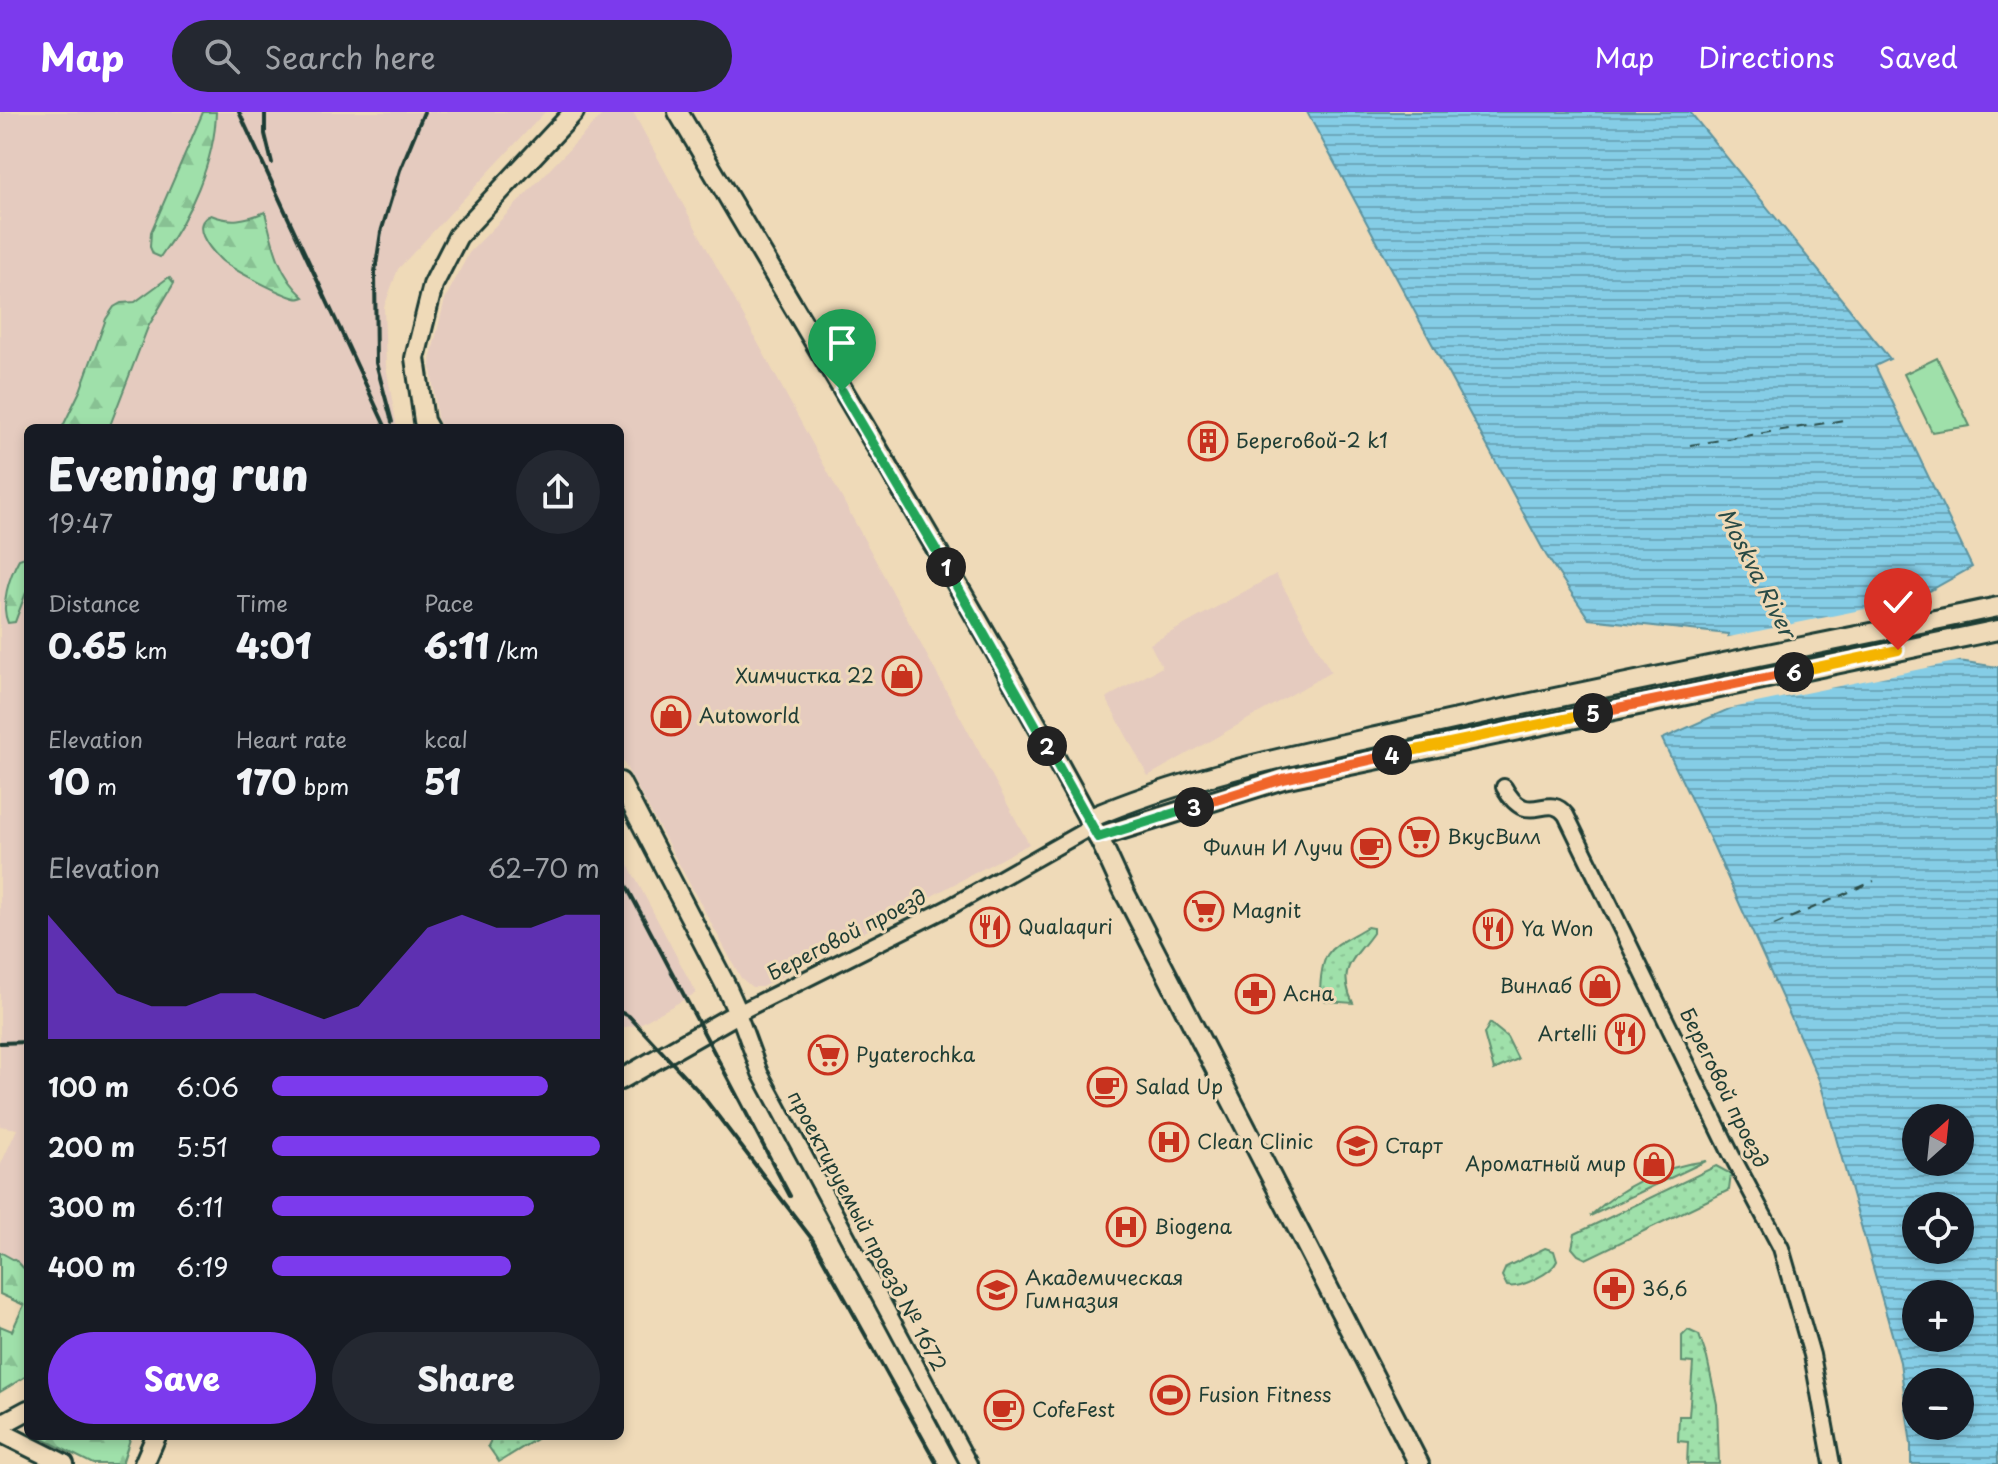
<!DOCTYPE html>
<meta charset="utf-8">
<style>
:root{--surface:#171b24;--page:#242831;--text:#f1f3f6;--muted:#9ea1a6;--accent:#7c3aed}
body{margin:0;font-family:"Playpen Sans",sans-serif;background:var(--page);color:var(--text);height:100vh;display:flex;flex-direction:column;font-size:30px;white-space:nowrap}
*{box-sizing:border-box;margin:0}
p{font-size:26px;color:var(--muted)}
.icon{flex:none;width:44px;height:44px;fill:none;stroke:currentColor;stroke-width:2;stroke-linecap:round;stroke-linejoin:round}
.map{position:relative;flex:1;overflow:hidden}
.side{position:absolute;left:24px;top:312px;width:600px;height:1016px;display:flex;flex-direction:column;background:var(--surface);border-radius:12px;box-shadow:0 4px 12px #0003}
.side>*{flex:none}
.needle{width:52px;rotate:27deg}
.tools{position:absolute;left:1902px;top:992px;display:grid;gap:16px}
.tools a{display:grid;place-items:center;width:72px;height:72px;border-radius:50%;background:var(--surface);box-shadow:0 4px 12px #0003;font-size:40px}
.pin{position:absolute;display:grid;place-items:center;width:68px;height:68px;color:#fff;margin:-82px -34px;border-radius:50% 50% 50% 0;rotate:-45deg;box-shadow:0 0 8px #0007}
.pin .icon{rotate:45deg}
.km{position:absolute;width:40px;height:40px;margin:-20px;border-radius:50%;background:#222;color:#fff;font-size:22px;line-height:40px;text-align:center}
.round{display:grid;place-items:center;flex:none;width:84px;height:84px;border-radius:42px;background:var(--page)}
.headline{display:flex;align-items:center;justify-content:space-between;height:136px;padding:0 24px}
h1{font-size:44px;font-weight:800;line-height:60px}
.figures{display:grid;grid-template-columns:repeat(3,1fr);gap:12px;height:136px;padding:8px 24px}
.figures div{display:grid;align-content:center}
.figures b{font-size:34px;font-weight:800}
.figures small{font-size:22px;font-weight:400}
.figures p{font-size:22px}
.chart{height:224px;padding:16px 24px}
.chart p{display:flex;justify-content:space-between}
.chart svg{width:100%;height:144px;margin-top:8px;fill:var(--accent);opacity:.7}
.cta{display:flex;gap:16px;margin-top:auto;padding:16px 24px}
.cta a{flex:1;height:92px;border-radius:48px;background:var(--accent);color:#fff;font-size:32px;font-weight:800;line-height:92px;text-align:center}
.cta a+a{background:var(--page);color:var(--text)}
ul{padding:0 24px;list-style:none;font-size:26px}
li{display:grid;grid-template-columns:128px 96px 1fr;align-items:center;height:60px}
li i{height:20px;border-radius:10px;background:var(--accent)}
header{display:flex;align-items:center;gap:48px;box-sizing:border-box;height:112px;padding:0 40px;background:var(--accent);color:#fff}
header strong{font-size:38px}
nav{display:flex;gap:44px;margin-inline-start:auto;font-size:28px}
.search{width:560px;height:72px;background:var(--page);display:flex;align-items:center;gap:20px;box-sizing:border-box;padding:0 28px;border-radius:44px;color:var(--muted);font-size:30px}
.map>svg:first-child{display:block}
</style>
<header>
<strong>Map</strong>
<div class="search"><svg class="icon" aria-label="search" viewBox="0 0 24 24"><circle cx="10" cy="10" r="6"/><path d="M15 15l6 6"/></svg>Search here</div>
<nav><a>Map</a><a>Directions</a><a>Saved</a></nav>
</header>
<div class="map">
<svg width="1998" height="1352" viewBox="0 0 1998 1352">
<defs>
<pattern id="green-dots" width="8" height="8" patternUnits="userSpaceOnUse" patternTransform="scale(2)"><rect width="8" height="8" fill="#9fe0aa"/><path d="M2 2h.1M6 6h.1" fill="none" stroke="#88c193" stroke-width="1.8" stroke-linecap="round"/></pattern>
<pattern id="forest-firs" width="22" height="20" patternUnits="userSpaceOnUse" patternTransform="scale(2)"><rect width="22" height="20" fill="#9fe0aa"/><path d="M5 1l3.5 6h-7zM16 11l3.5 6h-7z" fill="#88c193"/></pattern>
<pattern id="water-rules" width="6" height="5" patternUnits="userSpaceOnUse" patternTransform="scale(2)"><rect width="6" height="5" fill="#85cde6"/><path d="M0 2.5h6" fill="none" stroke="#6ca8bb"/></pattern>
</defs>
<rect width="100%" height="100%" fill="#efdab8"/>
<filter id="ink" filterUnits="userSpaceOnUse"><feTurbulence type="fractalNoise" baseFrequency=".0125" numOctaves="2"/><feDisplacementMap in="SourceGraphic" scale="16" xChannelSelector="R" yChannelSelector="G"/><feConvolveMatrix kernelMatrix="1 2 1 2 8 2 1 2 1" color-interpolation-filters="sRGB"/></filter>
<g filter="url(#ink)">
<g fill="#e5cbbf">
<polygon points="0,0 545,0 398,157 384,195 386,254 397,316 28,316 28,1166 0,1153 0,1054 17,1017 0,1014"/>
<polygon points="605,0 633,0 1029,732 762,875 752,875 741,866 620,644 620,316 442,316 437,306 430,248 445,187 469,141"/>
<polygon points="1276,462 1331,560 1148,664 1106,586 1162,555 1150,532"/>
<polygon points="620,737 696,881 638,913 620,916"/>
</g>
<g fill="url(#green-dots)" stroke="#5f8e6f" stroke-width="2">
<path d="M 1367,815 L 1373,816 L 1373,821 C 1355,847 1336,855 1353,891 L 1326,889 L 1320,882 C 1321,835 1330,837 1367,815 Z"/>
<polygon points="1490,911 1507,925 1518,947 1494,958 1484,922"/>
<path d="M 1706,1049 L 1590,1104 C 1624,1073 1660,1055 1706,1049 Z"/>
<polygon points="1716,1054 1731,1062 1729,1078 1586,1147 1578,1143 1572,1136 1575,1122"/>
<path d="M 1545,1136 L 1554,1139 L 1557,1149 C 1552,1161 1520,1177 1507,1174 L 1502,1164 L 1506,1155 Z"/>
<polygon points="1688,1218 1699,1223 1707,1246 1717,1292 1719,1352 1687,1352 1688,1330 1678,1329 1679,1304 1689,1304 1693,1251 1682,1250 1682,1224"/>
<polygon points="493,1324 541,1324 499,1350 488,1334"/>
</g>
<g fill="url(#forest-firs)" stroke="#5f8e6f" stroke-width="2">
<path d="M 203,0 L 216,0 C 215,49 189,106 160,145 L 153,142 L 150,135 L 151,120 Z"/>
<path d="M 265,100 C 273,133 278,162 304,185 C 298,187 298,187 292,185 C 279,181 229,156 220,147 C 209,136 189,112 211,103 C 230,111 246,108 265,100 Z"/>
<polygon points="169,165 174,171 148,215 109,316 62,316 80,279 106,207 114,195 121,191 135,190"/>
<path d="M 28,444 L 28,475 L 15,510 L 8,511 C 0,493 9,465 19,447 Z"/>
<polygon points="0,1140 18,1150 28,1161 28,1263 0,1280 0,1214 12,1219 24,1193 0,1182"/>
<polygon points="37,1324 90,1324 105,1327 106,1324 131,1324 122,1352 93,1352"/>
</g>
<polygon fill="#9fe0aa" stroke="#5f8e6f" stroke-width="2" points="1937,246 1970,314 1932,320 1904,262"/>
<path fill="url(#water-rules)" stroke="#5c939f" stroke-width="2" fill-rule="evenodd" d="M 1307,0 L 1690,0 L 1890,247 L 1875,254 L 1972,455 L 1919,485 L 1940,546 L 1998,555 L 1998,1352 L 1911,1352 L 1911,1333 L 1900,1250 L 1820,970 L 1713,733 L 1662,627 L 1736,594 L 1728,522 L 1589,507 L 1546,443 ZM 1916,1006 L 1960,1006 L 1960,1050 L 1916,1050 ZM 1916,1094 L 1960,1094 L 1960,1138 L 1916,1138 ZM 1916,1182 L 1960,1182 L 1960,1226 L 1916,1226 ZM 1916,1270 L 1960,1270 L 1960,1314 L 1916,1314 Z"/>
<polygon fill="#efdab8" points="1929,484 1924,487 1943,543 1969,547 1713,600 1732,591 1724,526"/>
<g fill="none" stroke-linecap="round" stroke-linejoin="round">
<g stroke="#294b46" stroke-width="2" stroke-dasharray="10 8" stroke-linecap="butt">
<polyline points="1690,333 1844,308"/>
<polyline points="1774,813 1874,769"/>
</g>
<g stroke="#1f3d34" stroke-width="20">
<g id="minor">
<path d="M 1504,675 C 1528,719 1547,678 1566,703 L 1731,1042 L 1781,1136 L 1812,1243 L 1832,1352"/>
<polyline points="969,1352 760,961 738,901 948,796 1093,714"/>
</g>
</g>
<g stroke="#1f3d34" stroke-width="24">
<g id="tertiary">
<path d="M 678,0 C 818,238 963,474 1094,717 C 1107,740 1116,765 1128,787 C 1226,975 1322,1164 1419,1352"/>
<polyline points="428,316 424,309 415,246 433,173 458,124 574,0"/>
<polyline points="620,670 725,872 738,901 620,968"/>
<path d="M 1088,707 C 1194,661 1310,640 1421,615 C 1613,572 1806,535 1998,495"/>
<polyline points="1098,725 1283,667 1998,518"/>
<polyline points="0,1313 28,1298"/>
<polyline points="0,1320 64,1352"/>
<polyline points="144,1352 156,1324"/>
</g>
</g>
<use href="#minor" stroke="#efdab8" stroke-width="14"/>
<use href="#tertiary" stroke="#efdab8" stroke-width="18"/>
<g stroke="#1f3d34" stroke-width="4">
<polyline points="239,0 386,316"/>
<polyline points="265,0 265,22 272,51"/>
<polyline points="392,310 376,251 375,160 381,120 400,58 424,0"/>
<polyline points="620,762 790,1084"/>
<polyline points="620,900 629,904 701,982 812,1127 937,1352"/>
<polyline points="0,931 28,930"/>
</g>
</g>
</g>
<g fill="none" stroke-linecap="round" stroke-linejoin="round" filter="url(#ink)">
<g stroke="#fff" stroke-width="16">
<polyline id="split-1" points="842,279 946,455"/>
</g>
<g stroke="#fff" stroke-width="16">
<polyline id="split-2" points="946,455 1047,634"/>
</g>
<g stroke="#fff" stroke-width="16">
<polyline id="split-3" points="1047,634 1098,725 1194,695"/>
</g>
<g stroke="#fff" stroke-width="16">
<polyline id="split-4" points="1194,695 1283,667 1392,643"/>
</g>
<g stroke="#fff" stroke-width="16">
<polyline id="split-5" points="1392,643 1593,601"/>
</g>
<g stroke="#fff" stroke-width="16">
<polyline id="split-6" points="1593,601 1794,560"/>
</g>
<g stroke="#fff" stroke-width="16">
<polyline id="split-7" points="1794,560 1898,538"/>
</g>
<use href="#split-1" stroke="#22a559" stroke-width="10"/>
<use href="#split-2" stroke="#22a559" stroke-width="10"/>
<use href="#split-3" stroke="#22a559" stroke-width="10"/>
<use href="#split-4" stroke="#f0652b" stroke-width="10"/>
<use href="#split-5" stroke="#f5b400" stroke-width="10"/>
<use href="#split-6" stroke="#f0652b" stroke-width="10"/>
<use href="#split-7" stroke="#f5b400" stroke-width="10"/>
</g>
<defs>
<g id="building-ring" transform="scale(2)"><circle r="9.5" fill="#efdab8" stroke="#c8321e" stroke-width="1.5"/><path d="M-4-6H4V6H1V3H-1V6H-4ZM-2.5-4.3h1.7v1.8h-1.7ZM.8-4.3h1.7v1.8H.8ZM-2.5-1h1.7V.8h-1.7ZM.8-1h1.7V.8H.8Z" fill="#c8321e"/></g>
<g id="shop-ring" transform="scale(2)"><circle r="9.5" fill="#efdab8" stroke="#c8321e" stroke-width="1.5"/><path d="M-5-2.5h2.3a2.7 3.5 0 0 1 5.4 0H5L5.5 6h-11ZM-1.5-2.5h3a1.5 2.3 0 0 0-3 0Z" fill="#c8321e"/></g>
<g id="supermarket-ring" transform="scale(2)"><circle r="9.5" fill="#efdab8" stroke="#c8321e" stroke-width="1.5"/><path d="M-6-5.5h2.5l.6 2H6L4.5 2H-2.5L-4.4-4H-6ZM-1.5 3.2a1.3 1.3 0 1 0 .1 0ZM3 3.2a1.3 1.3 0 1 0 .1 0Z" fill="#c8321e"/></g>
<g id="cafe-ring" transform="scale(2)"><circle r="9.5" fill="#efdab8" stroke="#c8321e" stroke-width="1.5"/><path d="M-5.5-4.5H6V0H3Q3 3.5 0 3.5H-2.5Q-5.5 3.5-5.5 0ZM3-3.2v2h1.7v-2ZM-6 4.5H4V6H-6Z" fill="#c8321e"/></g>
<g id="restaurant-ring" transform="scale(2)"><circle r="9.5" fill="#efdab8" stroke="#c8321e" stroke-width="1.5"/><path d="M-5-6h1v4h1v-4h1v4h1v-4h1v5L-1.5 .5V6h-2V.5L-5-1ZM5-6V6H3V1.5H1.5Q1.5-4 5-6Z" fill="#c8321e"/></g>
<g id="pharmacy-ring" transform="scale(2)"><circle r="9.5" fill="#efdab8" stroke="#c8321e" stroke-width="1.5"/><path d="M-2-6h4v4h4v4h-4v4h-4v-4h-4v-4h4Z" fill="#c8321e"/></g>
<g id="hospital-ring" transform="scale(2)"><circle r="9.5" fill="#efdab8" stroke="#c8321e" stroke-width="1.5"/><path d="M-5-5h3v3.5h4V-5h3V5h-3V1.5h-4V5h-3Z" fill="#c8321e"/></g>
<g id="school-ring" transform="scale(2)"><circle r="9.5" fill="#efdab8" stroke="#c8321e" stroke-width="1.5"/><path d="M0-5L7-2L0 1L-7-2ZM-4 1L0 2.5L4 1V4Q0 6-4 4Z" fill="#c8321e"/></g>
<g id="stadium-ring" transform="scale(2)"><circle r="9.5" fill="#efdab8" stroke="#c8321e" stroke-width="1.5"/><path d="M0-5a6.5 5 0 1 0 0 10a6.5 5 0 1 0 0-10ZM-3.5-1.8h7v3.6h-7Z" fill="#c8321e"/></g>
</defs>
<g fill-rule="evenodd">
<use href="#building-ring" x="1208" y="329"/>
<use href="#shop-ring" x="902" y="564"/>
<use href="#shop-ring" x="671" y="604"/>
<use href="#supermarket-ring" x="1419" y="725"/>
<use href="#cafe-ring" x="1371" y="736"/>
<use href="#supermarket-ring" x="1204" y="799"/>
<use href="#restaurant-ring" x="990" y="815"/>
<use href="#restaurant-ring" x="1493" y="817"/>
<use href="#shop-ring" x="1600" y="874"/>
<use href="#pharmacy-ring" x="1255" y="882"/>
<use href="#restaurant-ring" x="1625" y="922"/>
<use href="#supermarket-ring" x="828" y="943"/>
<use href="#cafe-ring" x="1107" y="975"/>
<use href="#hospital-ring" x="1169" y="1030"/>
<use href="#school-ring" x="1357" y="1034"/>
<use href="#shop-ring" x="1654" y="1052"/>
<use href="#hospital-ring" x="1126" y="1115"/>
<use href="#pharmacy-ring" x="1614" y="1177"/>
<use href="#school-ring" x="997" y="1178"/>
<use href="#stadium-ring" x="1170" y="1283"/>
<use href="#cafe-ring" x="1004" y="1298"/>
</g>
<g text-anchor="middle" stroke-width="6" stroke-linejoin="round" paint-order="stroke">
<g font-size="20" fill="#1f3d34" stroke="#efdab8" text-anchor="start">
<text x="1236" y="336">Береговой-2 k1</text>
<text x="874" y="571" text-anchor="end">Химчистка 22</text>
<text x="699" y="611">Autoworld</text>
<text x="1447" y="732">ВкусВилл</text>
<text x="1343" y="743" text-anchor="end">Филин И Лучи</text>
<text x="1232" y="806">Magnit</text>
<text x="1018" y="822">Qualaquri</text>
<text x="1521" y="824">Ya Won</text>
<text x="1572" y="881" text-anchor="end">Винлаб</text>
<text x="1283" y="889">Асна</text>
<text x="1597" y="929" text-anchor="end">Artelli</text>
<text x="856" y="950">Pyaterochka</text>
<text x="1135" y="982">Salad Up</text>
<text x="1197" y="1037">Clean Clinic</text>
<text x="1385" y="1041">Старт</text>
<text x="1626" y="1059" text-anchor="end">Ароматный мир</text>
<text x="1154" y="1122">Biogena</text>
<text x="1025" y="1173">Академическая<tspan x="1025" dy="23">Гимназия</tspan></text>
<text x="1642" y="1184">36,6</text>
<text x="1198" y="1290">Fusion Fitness</text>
<text x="1032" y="1305">CofeFest</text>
</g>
<g font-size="20" fill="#1f3d34" stroke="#efdab8">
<text transform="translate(847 823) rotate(-27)" y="7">Береговой проезд</text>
<text transform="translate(1724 976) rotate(64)" y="7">Береговой проезд</text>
<text transform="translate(867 1119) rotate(62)" y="7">проектируемый проезд № 1672</text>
</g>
<g font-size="22" font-style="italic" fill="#294b46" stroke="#efdab8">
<text transform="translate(1757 461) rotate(63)" y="8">Moskva River</text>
</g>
</g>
</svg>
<div class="tools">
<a><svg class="needle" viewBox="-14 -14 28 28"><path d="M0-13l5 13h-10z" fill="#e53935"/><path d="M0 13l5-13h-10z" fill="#9ea1a6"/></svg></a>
<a><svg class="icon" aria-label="locate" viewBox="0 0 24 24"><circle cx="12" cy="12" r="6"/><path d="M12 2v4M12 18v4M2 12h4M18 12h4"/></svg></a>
<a>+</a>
<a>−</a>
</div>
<div class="pin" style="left:842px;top:279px;background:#1e9e55"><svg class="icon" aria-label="arrive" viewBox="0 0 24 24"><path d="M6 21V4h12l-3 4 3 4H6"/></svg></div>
<div class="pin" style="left:1898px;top:538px;background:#d93025"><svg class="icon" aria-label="check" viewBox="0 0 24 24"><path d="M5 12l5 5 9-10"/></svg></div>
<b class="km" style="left:946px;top:455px">1</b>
<b class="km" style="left:1047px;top:634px">2</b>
<b class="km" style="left:1194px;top:695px">3</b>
<b class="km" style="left:1392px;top:643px">4</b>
<b class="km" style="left:1593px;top:601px">5</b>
<b class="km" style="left:1794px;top:560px">6</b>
<section class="side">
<div class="headline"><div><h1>Evening run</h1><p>19:47</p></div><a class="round"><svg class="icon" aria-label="share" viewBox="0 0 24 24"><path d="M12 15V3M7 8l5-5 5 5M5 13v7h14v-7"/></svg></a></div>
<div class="figures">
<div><p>Distance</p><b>0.65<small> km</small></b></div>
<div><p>Time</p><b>4:01</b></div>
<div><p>Pace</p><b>6:11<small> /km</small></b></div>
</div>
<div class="figures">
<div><p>Elevation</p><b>10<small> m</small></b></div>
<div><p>Heart rate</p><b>170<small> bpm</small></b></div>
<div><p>kcal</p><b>51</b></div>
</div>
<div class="chart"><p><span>Elevation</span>62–70 m</p>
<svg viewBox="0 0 160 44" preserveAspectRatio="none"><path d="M0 44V6L10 18L20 30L30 34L40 34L50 30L60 30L70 34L80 38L90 34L100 22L110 10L120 6L130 10L140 10L150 6L160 6V44z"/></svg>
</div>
<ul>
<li><b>100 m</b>6:06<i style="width:84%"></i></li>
<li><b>200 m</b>5:51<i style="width:100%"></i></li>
<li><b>300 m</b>6:11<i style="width:80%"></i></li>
<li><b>400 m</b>6:19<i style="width:73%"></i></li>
</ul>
<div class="cta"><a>Save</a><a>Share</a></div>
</section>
</div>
